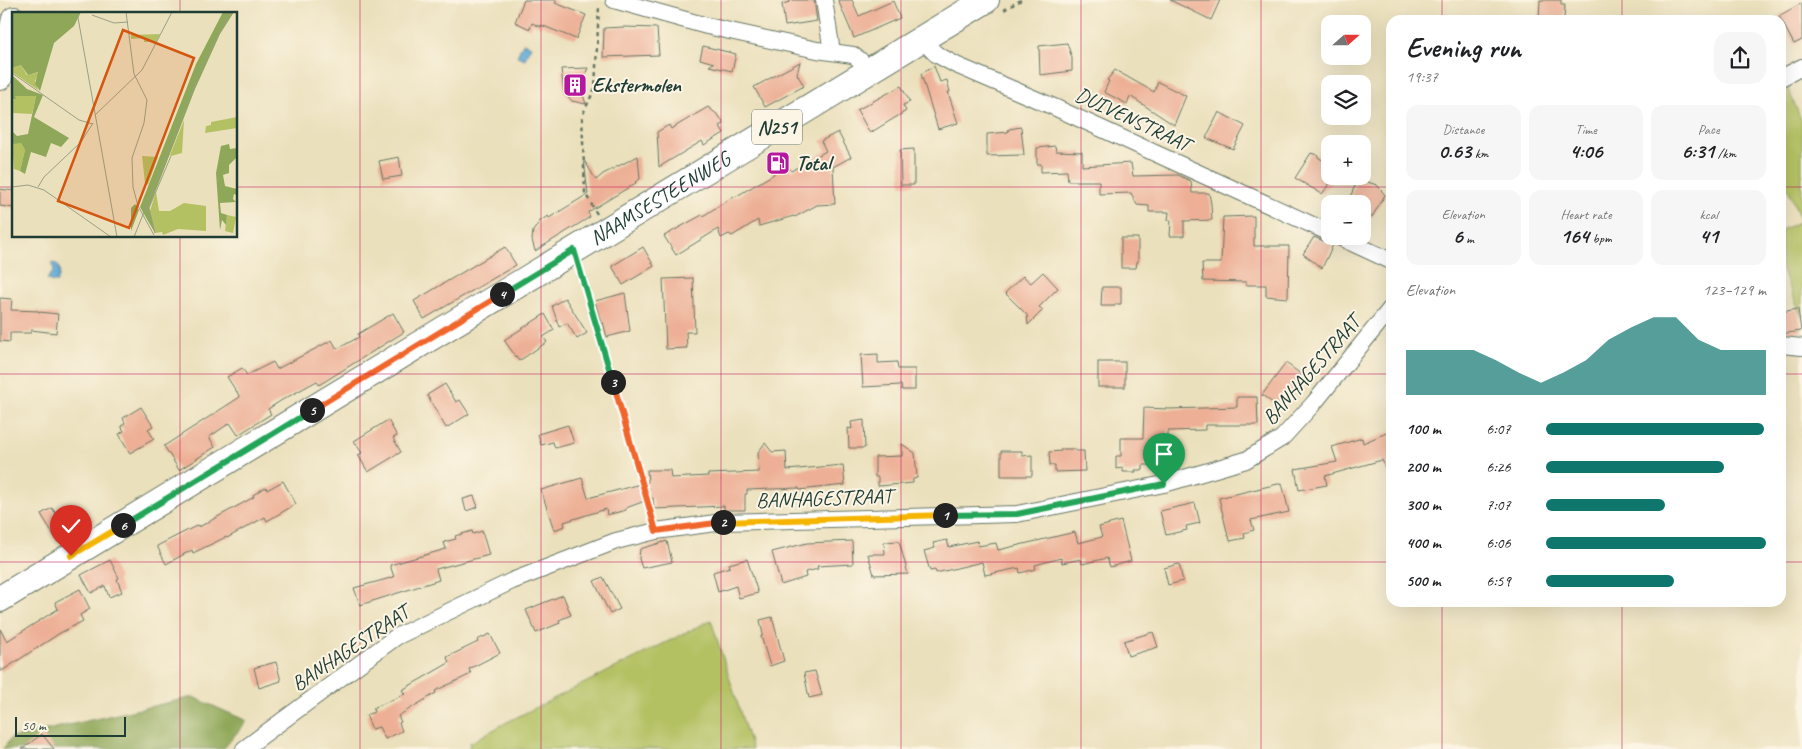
<!DOCTYPE html>
<meta charset="utf-8">
<style>
:root{--surface:#fff;--page:#f6f6f6;--text:#202124;--muted:#757577;--accent:#0f766e}
body{margin:0;font-family:Caveat,sans-serif;background:var(--page);color:var(--text);height:100vh;display:flex;flex-direction:column;font-size:19px;white-space:nowrap}
*{box-sizing:border-box;margin:0}
p{font-size:16px;color:var(--muted)}
.icon{flex:none;width:28px;height:28px;fill:none;stroke:currentColor;stroke-width:2;stroke-linecap:round;stroke-linejoin:round}
.map{position:relative;flex:1;overflow:hidden}
.panel{position:absolute;left:1386px;top:15px;width:400px;height:592px;display:flex;flex-direction:column;background:var(--surface);border-radius:15px;box-shadow:0 5px 20px #0002}
.panel>*{flex:none}
.needle{width:32px;rotate:69deg}
.fabs{position:absolute;left:1321px;top:15px;display:grid;gap:10px}
.fabs a{display:grid;place-items:center;width:50px;height:50px;border-radius:10px;background:var(--surface);box-shadow:0 5px 20px #0002;font-size:25px}
.scale{position:absolute;left:15px;bottom:12px;width:111px;box-sizing:border-box;padding-left:5px;border:2px solid #1f3d34;border-top:0;font-size:14px;line-height:18px;white-space:nowrap;color:#1f3d34;-webkit-text-stroke:4px #fcf5e5;paint-order:stroke}
.pin{position:absolute;display:grid;place-items:center;width:42px;height:42px;color:#fff;margin:-51px -21px;border-radius:50% 50% 50% 0;rotate:-45deg;box-shadow:0 0 5px #0007}
.pin .icon{rotate:45deg}
.km{position:absolute;width:25px;height:25px;margin:-12px;border-radius:50%;background:#222;color:#fff;font-size:14px;line-height:25px;text-align:center}
.round{display:grid;place-items:center;flex:none;width:52px;height:52px;border-radius:15px;background:var(--page)}
.headline{display:flex;align-items:center;justify-content:space-between;height:85px;padding:0 20px}
h1{font-size:28px;font-weight:700;line-height:38px}
.stats{display:grid;grid-template-columns:repeat(3,1fr);gap:8px;height:85px;padding:5px 20px}
.stats div{display:grid;align-content:center;border-radius:12px;background:var(--page);text-align:center}
.stats b{font-size:21px;font-weight:700}
.stats small{font-size:14px;font-weight:400}
.stats p{font-size:14px}
.chart{height:140px;padding:10px 20px}
.chart p{display:flex;justify-content:space-between}
.chart svg{width:100%;height:90px;margin-top:5px;fill:var(--accent);opacity:.7}
ul{padding:0 20px;list-style:none;font-size:16px}
li{display:grid;grid-template-columns:80px 60px 1fr;align-items:center;height:38px}
li i{height:12px;border-radius:6px;background:var(--accent)}
.map>svg:first-child{display:block}
</style>
<div class="map">
<svg width="1802" height="749" viewBox="0 0 1802 749">
<rect width="100%" height="100%" fill="#fcf5e5"/>
<filter id="ink" filterUnits="userSpaceOnUse"><feTurbulence type="fractalNoise" baseFrequency=".02" numOctaves="2"/><feDisplacementMap in="SourceGraphic" scale="10" xChannelSelector="R" yChannelSelector="G"/><feConvolveMatrix kernelMatrix="1 2 1 2 8 2 1 2 1" color-interpolation-filters="sRGB"/></filter>
<filter id="wash" filterUnits="userSpaceOnUse"><feTurbulence type="fractalNoise" baseFrequency=".0096" numOctaves="4" result="noise"/><feDisplacementMap in="SourceGraphic" scale="20" xChannelSelector="R" yChannelSelector="G"/><feGaussianBlur stdDeviation="1.12" result="paint"/><feColorMatrix in="noise" values="0 0 0 0 0 0 0 0 0 0 0 0 0 0 0 0 0 1.4 0 .05"/><feComposite in="paint" operator="in"/></filter>
<g filter="url(#wash)">
<rect width="100%" height="100%" fill="#ebe0bc"/>
<g fill="#b4c163" stroke="#6a7f4c">
<polygon points="1786,83 1802,122 1802,317 1781,268 1781,230 1801,221 1781,172 1781,86"/>
<polygon points="711,620 752,749 469,749 470,743 507,722"/>
</g>
<polygon fill="#8fa759" stroke="#577246" points="193,697 247,721 223,749 3,749 11,738"/>
<g fill="#5ba8d4" stroke="#3d7284">
<polygon points="523,43 531,46 525,59 517,56"/>
<path d="M 52,263 L 57,264 C 61,270 60,275 57,282 L 52,282 L 47,279 L 54,271 Z"/>
</g>
<g id="blocks">
<g fill="#edb096">
<polygon points="524,0 557,0 555,3 586,15 576,39 541,25 541,27 532,23 530,29 515,22"/>
<polygon points="790,0 814,0 817,21 785,26 782,4 790,2"/>
<polygon points="838,0 852,0 859,16 893,1 900,18 854,38"/>
<polygon points="1170,0 1220,0 1211,20"/>
<polygon points="1540,0 1561,0 1561,5 1565,5 1564,20 1539,20"/>
<polygon points="1802,3 1802,40 1794,44 1779,16"/>
<polygon points="624,27 657,28 659,55 603,57 604,28"/>
<polygon points="1067,43 1072,58 1072,71 1040,75 1039,46"/>
<polygon points="703,46 736,54 732,71 709,66 714,63 700,59"/>
<polygon points="800,62 797,74 804,86 765,107 754,87"/>
<polygon points="934,66 940,82 947,80 950,92 948,92 958,123 938,129 921,74"/>
<polygon points="588,68 584,77 587,86 583,95 586,104 572,101 564,92 561,69"/>
<polygon points="1115,70 1154,92 1158,82 1186,96 1174,125 1130,96 1127,104 1104,92 1109,81 1107,80"/>
<polygon points="901,86 910,102 903,105 906,111 870,133 857,110"/>
<polygon points="708,107 719,116 724,124 720,126 724,133 704,145 702,141 659,167 657,132 669,125 671,129"/>
<polygon points="1219,112 1245,126 1233,149 1206,138"/>
<polygon points="1021,127 1024,155 987,156 987,134 1008,132 1009,129"/>
<polygon points="838,132 851,157 833,167 835,204 817,205 795,217 794,216 759,226 758,220 732,236 729,234 721,238 718,229 676,255 664,236 702,215 703,216 734,196 735,197 774,174 767,161 781,153 791,171 826,151 821,141"/>
<polygon points="1055,146 1056,151 1082,152 1082,166 1131,163 1133,176 1178,175 1191,181 1192,193 1209,193 1211,204 1212,220 1184,221 1184,236 1170,236 1171,220 1168,220 1169,212 1149,212 1149,206 1137,205 1131,193 1099,194 1099,181 1068,181 1067,171 1041,172 1041,164 1037,164 1037,148"/>
<polygon points="914,149 914,185 901,185 900,150"/>
<polygon points="1311,153 1317,155 1319,158 1330,164 1330,183 1322,194 1295,178"/>
<polygon points="638,156 640,179 635,182 636,183 588,212 590,217 535,251 532,240 533,231 540,221 548,216 549,218 588,194 584,160 596,180 603,174"/>
<polygon points="399,157 402,176 383,179 379,161"/>
<polygon points="1358,179 1377,185 1385,195 1372,217 1362,213 1362,204 1347,204"/>
<polygon points="0,189 14,191 14,208 0,206"/>
<polygon points="1254,216 1254,246 1289,246 1288,298 1266,296 1266,285 1246,285 1246,282 1203,281 1202,263 1221,263 1223,217"/>
<polygon points="1314,237 1333,245 1322,268 1303,254"/>
<polygon points="1121,238 1138,238 1138,262 1137,262 1136,268 1121,268"/>
<polygon points="505,247 516,265 424,319 414,301"/>
<polygon points="643,247 654,266 623,285 612,266"/>
<polygon points="1043,272 1058,288 1039,307 1043,310 1028,325 1027,315 1005,293 1023,276 1031,283"/>
<polygon points="693,278 695,332 686,332 687,348 666,349 663,279"/>
<polygon points="1102,287 1121,287 1121,304 1115,304 1115,306 1101,306"/>
<polygon points="625,293 630,331 607,337 603,322 601,324 595,301"/>
<polygon points="0,298 12,299 11,310 39,311 39,312 58,314 56,333 31,330 31,333 10,333 10,342 0,341"/>
<polygon points="565,298 587,333 577,339 567,323 559,327 552,306"/>
<polygon points="1798,309 1801,331 1781,334 1781,312"/>
<polygon points="393,313 404,332 319,385 317,381 282,400 268,409 271,414 238,435 230,423 209,437 215,447 179,470 164,446 240,397 227,377 242,368 247,375 273,362 277,369 332,340 337,349 359,337 358,334"/>
<polygon points="545,314 554,330 543,337 547,342 519,361 504,340"/>
<polygon points="878,354 878,363 897,362 898,369 915,369 915,390 902,390 901,385 863,387 861,355"/>
<rect x="1098" y="362" width="27" height="25"/>
<polygon points="1286,363 1306,378 1281,409 1262,395"/>
<polygon points="445,384 456,402 460,400 469,414 446,428 427,395"/>
<polygon points="1237,397 1257,397 1258,425 1205,425 1205,430 1168,431 1168,465 1143,465 1143,470 1135,470 1136,472 1123,472 1123,468 1116,469 1116,456 1121,456 1121,438 1143,438 1144,408 1168,409 1237,407"/>
<polygon points="141,407 153,426 148,429 154,439 130,453 119,434 124,431 121,426 125,423 123,418"/>
<polygon points="388,420 397,436 393,438 401,452 368,472 358,455 362,453 354,441"/>
<polygon points="864,420 865,448 849,448 848,428 852,429 851,422"/>
<polygon points="568,425 574,443 555,448 553,442 541,445 538,434"/>
<polygon points="1391,431 1391,481 1382,460 1325,476 1327,485 1299,490 1295,469 1337,462 1332,447 1362,438 1363,443"/>
<polygon points="765,443 772,452 786,451 787,470 843,465 845,485 799,490 799,488 747,490 747,494 745,494 745,510 724,510 724,506 654,509 653,498 626,508 626,510 607,515 606,509 564,522 565,526 554,530 541,490 582,478 588,498 648,482 647,470 670,470 671,478 708,476 708,474 759,472 758,452"/>
<polygon points="902,444 915,453 917,478 913,479 913,483 878,486 878,477 875,477 875,457 902,456"/>
<polygon points="1061,449 1075,449 1075,451 1084,451 1085,471 1055,472 1055,465 1050,465 1049,452 1061,451"/>
<polygon points="1001,451 1022,451 1022,456 1032,455 1032,476 1001,476"/>
<polygon points="283,481 296,504 267,521 265,517 227,538 226,537 193,553 192,550 166,564 157,546 198,525 199,527 254,497 253,495 266,487 267,490"/>
<polygon points="1282,483 1289,512 1251,520 1254,530 1244,533 1245,538 1230,541 1229,536 1228,536 1219,498"/>
<polygon points="474,496 478,507 466,511 463,499"/>
<polygon points="1195,503 1200,523 1186,526 1187,530 1166,535 1160,511"/>
<polygon points="75,507 85,525 58,542 41,514 52,508 58,517"/>
<polygon points="1121,521 1131,561 1110,567 1107,558 1082,564 1081,559 1062,563 1061,558 1035,565 1036,569 1020,573 1019,568 985,575 982,562 936,573 935,570 930,571 924,551 935,548 933,543 947,540 949,547 977,541 978,546 996,543 998,550 1075,532 1078,543 1102,537 1099,527"/>
<polygon points="472,531 473,534 482,531 489,555 436,569 439,580 360,605 354,588 394,577 390,565 446,549 444,542 456,539 455,536"/>
<polygon points="667,541 672,562 642,568 639,559 640,549"/>
<polygon points="852,541 853,564 817,566 818,569 805,572 806,577 781,585 772,552 807,543"/>
<polygon points="899,541 908,574 874,575 868,554 885,554 884,542"/>
<polygon points="747,559 758,593 739,598 736,586 718,592 713,572 730,567 729,564"/>
<polygon points="110,560 119,578 117,579 122,592 109,597 105,586 91,593 81,575"/>
<polygon points="1179,564 1183,581 1168,585 1164,568"/>
<polygon points="603,577 620,609 610,614 594,581"/>
<polygon points="80,589 90,609 80,615 83,621 60,633 0,672 0,629 7,641 58,609 55,602"/>
<polygon points="563,595 571,615 559,620 560,623 536,633 526,610"/>
<polygon points="772,617 784,661 770,666 761,636 763,635 760,620"/>
<polygon points="1153,632 1158,647 1128,656 1124,641"/>
<polygon points="490,634 500,653 469,669 471,674 435,691 436,693 398,716 401,722 399,723 402,731 385,739 379,727 372,729 366,715 374,712 373,708 405,694 402,690 449,663 447,657 478,642 477,640"/>
<polygon points="276,662 281,681 259,688 254,668"/>
<polygon points="815,671 822,695 809,698 804,673"/>
<polygon points="42,734 54,749 22,749"/>
</g>
</g>
</g>
<g filter="url(#ink)">
<use href="#blocks" fill-opacity="0" stroke="#667664" stroke-width="1"/>
<g fill="none" stroke-linecap="round" stroke-linejoin="round">
<g stroke="#667664" stroke-width="18">
<g id="street">
<polyline points="614,0 707,26 817,50 853,55 860,60 867,72"/>
<polyline points="824,0 832,52"/>
<polyline points="921,39 936,54 956,65 1054,107 1330,233"/>
<polyline points="1781,78 1802,67"/>
<polyline points="1337,236 1391,261"/>
<polyline points="1781,345 1802,347"/>
<polyline points="244,749 396,637 512,581 616,541 656,531 723,522 1017,514 1164,484 1246,460 1282,438 1314,403 1391,308"/>
</g>
</g>
<g stroke="#667664" stroke-width="26">
<polyline id="secondary" points="0,78 14,19"/>
</g>
<g stroke="#667664" stroke-width="28">
<g id="primary">
<path id="s1" d="M 0,599 L 986,0"/>
</g>
</g>
<g stroke="#667664" stroke-width="2.5" stroke-dasharray="4 4" stroke-linecap="butt">
<polyline points="1004,10 1021,0"/>
<polyline points="597,214 585,193 582,116 595,88 599,6"/>
<polyline points="580,271 653,518"/>
</g>
<use href="#street" stroke="#fff" stroke-width="16"/>
<use href="#secondary" stroke="#fff" stroke-width="24"/>
<use href="#primary" stroke="#fff" stroke-width="26"/>
</g>
</g>
<g fill="none" stroke-linecap="round" stroke-linejoin="round" filter="url(#ink)">
<g stroke="#fff" stroke-width="10">
<polyline id="split-1" points="945,515 1017,514 1164,484"/>
</g>
<g stroke="#fff" stroke-width="10">
<polyline id="split-2" points="723,522 945,515"/>
</g>
<g stroke="#fff" stroke-width="10">
<polyline id="split-3" points="613,382 656,531 723,522"/>
</g>
<g stroke="#fff" stroke-width="10">
<polyline id="split-4" points="502,294 574,250 613,382"/>
</g>
<g stroke="#fff" stroke-width="10">
<polyline id="split-5" points="312,410 502,294"/>
</g>
<g stroke="#fff" stroke-width="10">
<polyline id="split-6" points="123,525 312,410"/>
</g>
<g stroke="#fff" stroke-width="10">
<polyline id="split-7" points="71,556 123,525"/>
</g>
<use href="#split-1" stroke="#22a559" stroke-width="6"/>
<use href="#split-2" stroke="#f5b400" stroke-width="6"/>
<use href="#split-3" stroke="#f0652b" stroke-width="6"/>
<use href="#split-4" stroke="#22a559" stroke-width="6"/>
<use href="#split-5" stroke="#f0652b" stroke-width="6"/>
<use href="#split-6" stroke="#22a559" stroke-width="6"/>
<use href="#split-7" stroke="#f5b400" stroke-width="6"/>
</g>
<path fill="none" stroke="#c2185b" stroke-width="1" stroke-opacity="0.55" d="M 180,0 L 180,14M 360,0 L 360,749M 541,0 L 541,749M 721,0 L 721,749M 901,0 L 901,749M 1081,0 L 1081,749M 1261,0 L 1261,749M 1442,0 L 1442,20M 1622,0 L 1622,20M 0,187 L 14,187M 236,187 L 1391,187M 1781,187 L 1802,187M 180,236 L 180,749M 0,374 L 1391,374M 1781,374 L 1802,374M 0,562 L 1391,562M 1781,562 L 1802,562M 1442,602 L 1442,749M 1622,602 L 1622,749"/>
<defs>
<g id="building-square" transform="scale(1.25)"><rect x="-9" y="-9" width="18" height="18" rx="4" fill="#b5179e" stroke="#fcf5e5"/><path d="M-4-6H4V6H1V3H-1V6H-4ZM-2.5-4.3h1.7v1.8h-1.7ZM.8-4.3h1.7v1.8H.8ZM-2.5-1h1.7V.8h-1.7ZM.8-1h1.7V.8H.8Z" fill="#fff"/></g>
<g id="fuel-square" transform="scale(1.25)"><rect x="-9" y="-9" width="18" height="18" rx="4" fill="#b5179e" stroke="#fcf5e5"/><path d="M-5.5-6h7V0h2V4h1.3V-2.5L3-4.5l.8-.8L6-3V5H2.5V1h-1V6h-7ZM-4.2-4.7v3.2H.2V-4.7Z" fill="#fff"/></g>
</defs>
<g fill-rule="evenodd">
<use href="#building-square" x="575" y="85"/>
<use href="#fuel-square" x="778" y="163"/>
</g>
<g text-anchor="middle" stroke-width="4" stroke-linejoin="round" paint-order="stroke">
<rect fill="#fcf5e5" stroke="#617469" stroke-width="1" x="752" y="109.5" width="50" height="35" rx="4"/>
<g font-size="20" font-weight="bold" fill="#1f3d34">
<text x="777" y="134">N251</text>
</g>
<g font-size="21" font-weight="bold" fill="#1f3d34" stroke="#fcf5e5" text-anchor="start">
<text x="592" y="92">Ekstermolen</text>
<text x="796" y="170">Total</text>
</g>
<g font-size="21" fill="#1f3d34" stroke="#fcf5e5">
<text transform="translate(1133 119) rotate(25)" y="7">DUIVENSTRAAT</text>
<text dy="7" stroke="none"><textPath href="#s1" startOffset="772">NAAMSESTEENWEG</textPath></text>
<text transform="translate(1311 370) rotate(-49)" y="7">BANHAGESTRAAT</text>
<text transform="translate(824 498) rotate(-2)" y="7">BANHAGESTRAAT</text>
<text transform="translate(350 648) rotate(-34)" y="7">BANHAGESTRAAT</text>
</g>
</g>
<g transform="translate(12 12)">
<rect width="225" height="225" fill="#ebe0bc"/>
<path d="M 148,22 L 144,30 L 132,30 L 132,26 L 119,27 L 119,23 ZM 9,53 L 15,63 L 27,60 L 23,69 L 26,78 L 0,60 L 0,56 ZM 1,84 L 24,84 L 20,102 L 1,101 L 0,87 L 4,87 ZM 225,105 L 225,116 L 193,121 L 194,114 L 199,113 L 199,110 ZM 172,108 L 170,141 L 159,144 L 158,143 ZM 0,131 L 9,131 L 13,138 L 8,159 L 2,157 ZM 130,144 L 146,145 L 136,173 L 133,171 ZM 144,180 L 147,199 L 158,199 L 172,191 L 194,194 L 194,219 L 166,217 L 151,223 L 150,220 L 143,221 L 137,202 ZM 215,203 L 224,205 L 221,221 L 213,219 Z" fill="#b4c163"/>
<path d="M 0,0 L 69,0 L 62,14 L 42,31 L 28,79 L 23,72 L 26,60 L 16,63 L 9,53 L 0,56 ZM 211,0 L 222,0 L 208,22 L 183,77 L 137,196 L 143,221 L 128,195 L 184,52 ZM 0,63 L 15,77 L 31,83 L 22,105 L 57,126 L 49,135 L 39,131 L 34,145 L 19,140 L 13,162 L 8,159 L 13,138 L 9,131 L 0,132 L 0,119 L 5,124 L 16,122 L 24,84 L 3,84 L 4,87 L 0,87 ZM 217,132 L 218,137 L 225,136 L 225,145 L 217,153 L 217,161 L 211,163 L 213,174 L 225,177 L 225,183 L 222,182 L 221,187 L 224,190 L 208,191 L 209,201 L 215,203 L 214,213 L 210,208 L 208,218 L 204,161 L 209,134 ZM 123,192 L 127,198 L 119,219 L 119,196 Z" fill="#8fa759"/>
<path fill="none" stroke="#999f86" stroke-width="1" d="M 65,0 L 105,225M 114,0 L 122,62 L 135,88 L 132,111 L 120,146 L 121,175 L 126,194 L 142,223M 80,3 L 102,11 L 116,10M 0,61 L 67,108 L 81,112M 83,103 L 130,58 L 160,0M 0,175 L 16,173 L 32,178 L 99,225M 26,175 L 32,165 L 69,130 L 81,111M 143,221 L 137,196 L 159,144M 122,225 L 190,55 L 218,0"/>
<path fill="#d45610" fill-opacity="0.15" stroke="#d45610" stroke-width="2.5" d="M 111,18 L 182,46 L 117,216 L 46,189 Z"/>
<rect width="225" height="225" fill="none" stroke="#1f3d34" stroke-width="2.5"/>
</g>
</svg>
<div class="fabs">
<a><svg class="needle" viewBox="-14 -14 28 28"><path d="M0-13l5 13h-10z" fill="#e53935"/><path d="M0 13l5-13h-10z" fill="#757577"/></svg></a>
<a><svg class="icon" aria-label="layers" viewBox="0 0 24 24"><path d="M12 4l9 5-9 5-9-5zM3 14l9 5 9-5"/></svg></a>
<a>+</a>
<a>−</a>
</div>
<div class="scale">50 m</div>
<div class="pin" style="left:1164px;top:484px;background:#1e9e55"><svg class="icon" aria-label="arrive" viewBox="0 0 24 24"><path d="M6 21V4h12l-3 4 3 4H6"/></svg></div>
<div class="pin" style="left:71px;top:556px;background:#d93025"><svg class="icon" aria-label="check" viewBox="0 0 24 24"><path d="M5 12l5 5 9-10"/></svg></div>
<b class="km" style="left:945px;top:515px">1</b>
<b class="km" style="left:723px;top:522px">2</b>
<b class="km" style="left:613px;top:382px">3</b>
<b class="km" style="left:502px;top:294px">4</b>
<b class="km" style="left:312px;top:410px">5</b>
<b class="km" style="left:123px;top:525px">6</b>
<section class="panel">
<div class="headline"><div><h1>Evening run</h1><p>19:37</p></div><a class="round"><svg class="icon" aria-label="share" viewBox="0 0 24 24"><path d="M12 15V3M7 8l5-5 5 5M5 13v7h14v-7"/></svg></a></div>
<div class="stats">
<div><p>Distance</p><b>0.63<small> km</small></b></div>
<div><p>Time</p><b>4:06</b></div>
<div><p>Pace</p><b>6:31<small> /km</small></b></div>
</div>
<div class="stats">
<div><p>Elevation</p><b>6<small> m</small></b></div>
<div><p>Heart rate</p><b>164<small> bpm</small></b></div>
<div><p>kcal</p><b>41</b></div>
</div>
<div class="chart"><p><span>Elevation</span>123–129 m</p>
<svg viewBox="0 0 160 44" preserveAspectRatio="none"><path d="M0 44V22L10 22L20 22L30 22L40 27L50 33L60 38L70 33L80 27L90 17L100 11L110 6L120 6L130 17L140 22L150 22L160 22V44z"/></svg>
</div>
<ul>
<li><b>100 m</b>6:07<i style="width:99%"></i></li>
<li><b>200 m</b>6:26<i style="width:81%"></i></li>
<li><b>300 m</b>7:07<i style="width:54%"></i></li>
<li><b>400 m</b>6:06<i style="width:100%"></i></li>
<li><b>500 m</b>6:59<i style="width:58%"></i></li>
</ul>
</section>
</div>
